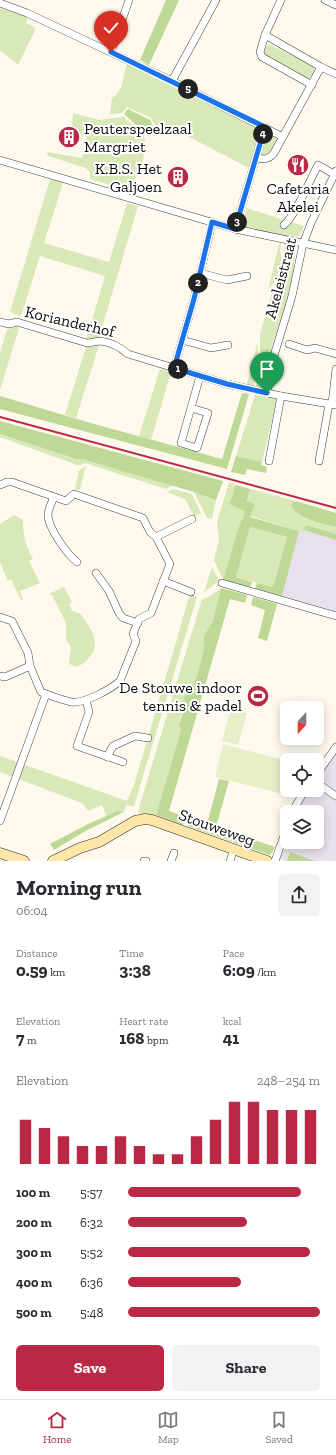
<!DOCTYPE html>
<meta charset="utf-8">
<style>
:root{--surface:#fff;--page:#f2f2f3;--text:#2b2b33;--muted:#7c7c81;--line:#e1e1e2;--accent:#b92845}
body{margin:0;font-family:"Zilla Slab",serif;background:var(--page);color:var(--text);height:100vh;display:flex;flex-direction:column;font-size:15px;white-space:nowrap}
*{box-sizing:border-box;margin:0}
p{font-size:13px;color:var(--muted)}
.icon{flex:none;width:22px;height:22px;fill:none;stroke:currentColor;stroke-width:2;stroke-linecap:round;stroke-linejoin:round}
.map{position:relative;height:861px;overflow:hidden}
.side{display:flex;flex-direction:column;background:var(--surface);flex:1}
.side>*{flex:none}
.needle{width:26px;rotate:201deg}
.controls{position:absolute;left:280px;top:701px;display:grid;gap:8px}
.controls a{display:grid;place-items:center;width:44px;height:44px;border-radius:6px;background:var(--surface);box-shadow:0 2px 10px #0003;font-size:20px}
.pin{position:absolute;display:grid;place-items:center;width:34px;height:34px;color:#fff;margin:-41px -17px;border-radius:50% 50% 50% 0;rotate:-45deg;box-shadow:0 0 4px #0007}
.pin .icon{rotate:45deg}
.km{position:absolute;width:20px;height:20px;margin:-10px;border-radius:50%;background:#222;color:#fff;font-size:11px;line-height:20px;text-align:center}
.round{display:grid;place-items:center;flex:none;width:42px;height:42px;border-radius:6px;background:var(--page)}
.summary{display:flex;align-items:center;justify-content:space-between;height:68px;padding:0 16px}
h1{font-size:22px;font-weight:700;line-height:30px}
.stats{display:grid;grid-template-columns:repeat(3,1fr);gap:6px;height:68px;padding:4px 16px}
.stats div{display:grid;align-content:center}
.stats b{font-size:17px;font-weight:700}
.stats small{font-size:11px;font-weight:400}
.stats p{font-size:11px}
.chart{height:112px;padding:8px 16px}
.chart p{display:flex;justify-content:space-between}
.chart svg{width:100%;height:72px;margin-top:4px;stroke:var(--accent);stroke-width:6}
.action{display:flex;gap:8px;margin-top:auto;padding:8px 16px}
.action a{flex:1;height:46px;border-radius:6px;background:var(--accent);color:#fff;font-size:16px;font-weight:700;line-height:46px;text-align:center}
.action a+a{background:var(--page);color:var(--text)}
ul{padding:0 16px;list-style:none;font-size:13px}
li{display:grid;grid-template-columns:64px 48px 1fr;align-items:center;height:30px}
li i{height:10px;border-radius:5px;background:var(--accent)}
.dock{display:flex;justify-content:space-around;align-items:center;height:56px;border-top:1px solid var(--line);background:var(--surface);font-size:11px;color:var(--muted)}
.dock a{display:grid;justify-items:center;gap:2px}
.dock .active{color:var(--accent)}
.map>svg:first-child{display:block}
</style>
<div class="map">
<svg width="336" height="861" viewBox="0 0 336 861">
<rect width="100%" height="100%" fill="#fff8ec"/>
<g fill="#e8e0eb">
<polygon points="298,527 336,537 336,617 279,600"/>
<polygon points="336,754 336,861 285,861 279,859 287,839 287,842 317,842 317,812 298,812 303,799 309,790 317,790 317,780"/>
</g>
<g fill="#d8e8b7">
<polygon points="0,8 28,17 26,23 36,28 18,65 0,50"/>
<path d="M 269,44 L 314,66 C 315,71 313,75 309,78 L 305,78 L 264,55 L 266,47 Z"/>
<path d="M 127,64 L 188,93 L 258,129 L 257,139 L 249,168 L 174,129 L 167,127 L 157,128 L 151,118 L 127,107 L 122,113 L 110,114 L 112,98 C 125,89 122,77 127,64 Z"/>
<polygon points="73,113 99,120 122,117 123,116 143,136 145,140 143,161 135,176 137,193 90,179 90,173 86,168 48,156 47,152 82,158 85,142 87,138 84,135 82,136 80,133 72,128"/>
<polygon points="269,134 278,140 274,150 267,157 259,157 265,137"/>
<polygon points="50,179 63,183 44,243 109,262 127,203 138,206 99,338 89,341 86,340 105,276 40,256 21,316 10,312"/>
<polygon points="247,208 252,210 304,226 299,236 296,237 246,227 243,221"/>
<polygon points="281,243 280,250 284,271 268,290 279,244"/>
<polygon points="285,243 292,244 295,247 293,281 291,290 273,342 264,388 256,386 261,365 260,362 260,335 272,292 287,272 288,266 284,250"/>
<polygon points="17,327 19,328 0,390 0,353 7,329"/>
<polygon points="258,341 257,365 253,386 247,384"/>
<polygon points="98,345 99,345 76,418 65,415 86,347 93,347"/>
<polygon points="160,369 171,372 151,440 139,436"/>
<polygon points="255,395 277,399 262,462 236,456"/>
<polygon points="0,434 76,459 82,459 173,485 166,489 85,463 81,465 77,465 0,437"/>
<polygon points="87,466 85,469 80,490 75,489 79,471 84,467"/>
<polygon points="229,482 236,485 229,504 245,512 238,529 223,580 214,560 219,540 217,523"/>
<polygon points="173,489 192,494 201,513 194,516 185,499 167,492"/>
<polygon points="250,489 296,501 292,503 298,514 318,522 336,527 336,534 306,525 304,530 299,531 250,516 247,501"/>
<polygon points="194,492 216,500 212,519 207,518"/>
<path d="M 14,515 L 23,520 C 23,536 25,544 33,559 L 29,561 L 40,583 L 20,591 L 23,600 L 21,600 L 11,579 L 8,581 L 0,562 L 0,524 Z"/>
<polygon points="250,527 287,537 273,587 236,577"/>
<polygon points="212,567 219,581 204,592"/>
<path d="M 64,587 L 72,602 L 69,604 L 72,611 L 81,614 C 88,626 100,638 93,652 C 88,660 85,663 77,667 L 69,664 L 71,647 L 66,639 L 66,623 L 52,595 L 49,594 Z"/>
<polygon points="221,588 213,620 204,636 204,649 196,679 194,686 189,688 184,698 185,707 179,721 181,730 156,815 140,815 138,811 202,599 207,598"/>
<polygon points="190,594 197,597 134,806 126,805 124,812 118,811 107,817 102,805 88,811 82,803 0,772 0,756 127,801 134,785"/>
</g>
<g fill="#bed896">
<polygon points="166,0 179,0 149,65 140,60"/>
<polygon points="128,109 150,120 154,129 158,131 146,134 124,114"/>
<polygon points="242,393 249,394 227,469 0,409 0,396 87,422 222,459"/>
<polygon points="0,421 223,481 216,500 194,492 82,459 76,459 0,434"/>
<polygon points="236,456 262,462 261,465 267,467 266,473 247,469 245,475 231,472"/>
<polygon points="236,485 250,489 247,501 255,504 250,517 299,531 282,596 255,589 257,583 273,587 287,537 250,527 236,577 252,582 250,588 223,580 238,529 245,512 229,504"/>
<path d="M 296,501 L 336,513 L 336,527 C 325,524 290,517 292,503 Z"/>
<polygon points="306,525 336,534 336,540 304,530"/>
<polygon points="221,588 247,595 245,603 230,599 169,811 185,817 183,825 156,815 181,730 179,724 185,707 184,698 189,688 194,685 196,679 204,649 204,636 213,620"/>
<polygon points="253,597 277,604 267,641 258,638 265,610 251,605"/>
<polygon points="219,779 229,781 216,827 275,847 273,851 270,855 188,826 190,818 207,824"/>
<polygon points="118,811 124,812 87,830 54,850 50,844 88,824"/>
<polygon points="290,852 315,861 287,861"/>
</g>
<g fill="#e8efc8">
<polygon points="231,708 247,713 238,745 222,741"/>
<polygon points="223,744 287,761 287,790 293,790 291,796 215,777"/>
</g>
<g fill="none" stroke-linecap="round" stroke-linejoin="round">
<g stroke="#3f3f3f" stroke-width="8">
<g id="minor">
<polyline points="281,0 265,35 260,52 262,57 312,85"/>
<polyline points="325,0 336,5"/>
<polyline points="0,3 27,13 172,81 283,137"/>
<polyline points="111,52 129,0"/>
<polyline points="321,67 336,74"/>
<polyline points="172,81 216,0"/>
<path d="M 256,157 C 263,160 269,160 274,153 L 321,67 L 265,35"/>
<polyline points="0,160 235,229 336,250"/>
<path d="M 284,225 C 294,218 311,178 318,165 L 334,174"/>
<polyline points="235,229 265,127"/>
<polyline points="200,273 227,280 247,276"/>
<path d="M 0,322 L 9,324 L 17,322 L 87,343 C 92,343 96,341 100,341 C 110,342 120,347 128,354 L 227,384 L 281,396 L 336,405"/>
<polyline points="182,340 211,348 228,345"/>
<polyline points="289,344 307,350 315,348 336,354"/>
<polyline points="174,368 194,299 212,223"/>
<polyline points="267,393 273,359 292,296 303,244 311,223 336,171"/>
<polyline points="332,404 336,369"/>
<polyline points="191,408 208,413 197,448 181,443 200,376"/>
<polyline points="269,461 281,396"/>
<polyline points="319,461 329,404"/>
<path d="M 0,485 L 7,482 L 12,482 L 66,501 L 74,494 L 143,518 L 150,532 L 156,537 L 170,564 L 151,613 L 139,619 L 133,634 L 136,641 L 120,681 C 111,689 84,704 71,702 C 63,700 54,697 46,694 L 0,821"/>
<path d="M 54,497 C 52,502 48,509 48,515 C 48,528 67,554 77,562"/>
<polyline points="156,537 192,519"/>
<polyline points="96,573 109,591 119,613 123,618 138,623"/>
<polyline points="163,581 191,592"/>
<polyline points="222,583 336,616"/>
<polyline points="0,617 12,621 28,653 30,666 41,692 46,694"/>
<polyline points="0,676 5,677 30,666"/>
<polyline points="86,700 89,712 77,746 123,762"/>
<polyline points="107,757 113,746 135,736 148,738"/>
<polyline points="317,774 336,747"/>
<polyline points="317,783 336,796"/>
<polyline points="292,812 305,790"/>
<polyline points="144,861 146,861"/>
<polyline points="171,861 174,853"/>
<polyline points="230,861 234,849"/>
<polyline points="275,861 287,827"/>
</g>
</g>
<g stroke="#2e2e2e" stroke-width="11">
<g id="secondary">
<polyline points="0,853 24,861"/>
<polyline points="53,861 80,848 99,842 135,821 145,819 152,820 267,861"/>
</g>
</g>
<use href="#minor" stroke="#fff" stroke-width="7"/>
<use href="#secondary" stroke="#fde7a8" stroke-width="10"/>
<polyline stroke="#b92845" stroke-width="2" points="0,417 336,508"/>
</g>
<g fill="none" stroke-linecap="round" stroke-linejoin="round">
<g stroke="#fff" stroke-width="8">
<polyline id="route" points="111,52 265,127 235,229 212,222 194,299 174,368 227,384 267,393"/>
</g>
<use href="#route" stroke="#1a73e8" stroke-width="5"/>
</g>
<defs>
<g id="building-disc" transform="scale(1.15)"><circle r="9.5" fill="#b92845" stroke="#fff"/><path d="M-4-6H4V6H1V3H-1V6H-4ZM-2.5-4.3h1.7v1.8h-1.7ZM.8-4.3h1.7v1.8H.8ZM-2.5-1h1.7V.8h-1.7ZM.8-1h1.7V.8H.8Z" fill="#fff"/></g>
<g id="restaurant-disc" transform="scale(1.15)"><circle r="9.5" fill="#b92845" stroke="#fff"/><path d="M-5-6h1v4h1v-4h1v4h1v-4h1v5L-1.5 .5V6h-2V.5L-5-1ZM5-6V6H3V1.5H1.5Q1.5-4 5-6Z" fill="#fff"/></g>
<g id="stadium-disc" transform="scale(1.15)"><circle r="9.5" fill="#b92845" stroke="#fff"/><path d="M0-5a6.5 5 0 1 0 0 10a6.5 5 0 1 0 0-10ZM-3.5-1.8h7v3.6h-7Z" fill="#fff"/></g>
</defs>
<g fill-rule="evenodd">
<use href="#building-disc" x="69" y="137"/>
<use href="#restaurant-disc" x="298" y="165"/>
<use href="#building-disc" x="178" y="177"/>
<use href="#stadium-disc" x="258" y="696"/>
</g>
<g text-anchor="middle" stroke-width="4" stroke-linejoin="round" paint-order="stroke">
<g font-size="16" fill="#0c0c0c" stroke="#fff" text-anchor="end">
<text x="84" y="134" text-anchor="start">Peuterspeelzaal<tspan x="84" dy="18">Margriet</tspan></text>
<text x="162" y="174">K.B.S. Het<tspan x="162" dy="18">Galjoen</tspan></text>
<text x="298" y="194" text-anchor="middle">Cafetaria<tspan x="298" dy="18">Akelei</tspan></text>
<text x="242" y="693">De Stouwe indoor<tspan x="242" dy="18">tennis &amp; padel</tspan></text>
</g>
<g font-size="16" fill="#0c0c0c" stroke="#fff">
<text transform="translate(280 278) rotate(-75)" y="6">Akeleistraat</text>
<text transform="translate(70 321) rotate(13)" y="6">Korianderhof</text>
<text transform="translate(217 827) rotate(20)" y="6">Stouweweg</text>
</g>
</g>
</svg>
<div class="controls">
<a><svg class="needle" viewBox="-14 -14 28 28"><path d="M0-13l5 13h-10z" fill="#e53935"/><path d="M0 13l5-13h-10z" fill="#7c7c81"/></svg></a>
<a><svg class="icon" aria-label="locate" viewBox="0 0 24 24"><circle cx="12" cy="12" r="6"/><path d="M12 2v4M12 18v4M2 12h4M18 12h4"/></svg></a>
<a><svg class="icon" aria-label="layers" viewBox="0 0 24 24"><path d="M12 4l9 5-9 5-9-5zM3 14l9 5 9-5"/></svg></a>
</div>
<div class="pin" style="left:267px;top:393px;background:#1e9e55"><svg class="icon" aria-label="arrive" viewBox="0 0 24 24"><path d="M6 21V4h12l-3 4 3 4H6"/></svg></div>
<div class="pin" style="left:111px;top:52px;background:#d93025"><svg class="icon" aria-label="check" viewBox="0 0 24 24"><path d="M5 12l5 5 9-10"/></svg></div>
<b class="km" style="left:178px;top:369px">1</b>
<b class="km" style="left:198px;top:283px">2</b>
<b class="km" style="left:237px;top:222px">3</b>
<b class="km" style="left:263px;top:134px">4</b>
<b class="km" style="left:188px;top:89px">5</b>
</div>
<section class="side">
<div class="summary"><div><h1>Morning run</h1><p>06:04</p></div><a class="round"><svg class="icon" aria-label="share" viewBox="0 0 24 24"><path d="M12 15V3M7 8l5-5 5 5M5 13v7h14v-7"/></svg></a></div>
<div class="stats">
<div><p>Distance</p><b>0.59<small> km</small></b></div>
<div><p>Time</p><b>3:38</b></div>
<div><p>Pace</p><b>6:09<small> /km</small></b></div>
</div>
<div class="stats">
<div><p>Elevation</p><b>7<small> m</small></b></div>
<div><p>Heart rate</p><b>168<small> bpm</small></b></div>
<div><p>kcal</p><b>41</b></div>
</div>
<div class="chart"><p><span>Elevation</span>248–254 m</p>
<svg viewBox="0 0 160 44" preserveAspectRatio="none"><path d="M5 44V17M15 44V22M25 44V27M35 44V33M45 44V33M55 44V27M65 44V33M75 44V38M85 44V38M95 44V27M105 44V17M115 44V6M125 44V6M135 44V11M145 44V11M155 44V11"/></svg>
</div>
<ul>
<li><b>100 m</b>5:57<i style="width:90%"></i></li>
<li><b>200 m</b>6:32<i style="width:62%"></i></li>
<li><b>300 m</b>5:52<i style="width:95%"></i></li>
<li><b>400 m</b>6:36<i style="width:59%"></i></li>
<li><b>500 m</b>5:48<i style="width:100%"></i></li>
</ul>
<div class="action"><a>Save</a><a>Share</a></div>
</section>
<nav class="dock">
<a class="active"><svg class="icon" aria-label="home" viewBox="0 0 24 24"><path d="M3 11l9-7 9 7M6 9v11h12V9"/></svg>Home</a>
<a><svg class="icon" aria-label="map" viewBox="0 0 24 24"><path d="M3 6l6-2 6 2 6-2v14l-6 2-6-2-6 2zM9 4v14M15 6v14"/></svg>Map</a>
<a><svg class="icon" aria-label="saved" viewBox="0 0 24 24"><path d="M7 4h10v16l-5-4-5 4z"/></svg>Saved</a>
</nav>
